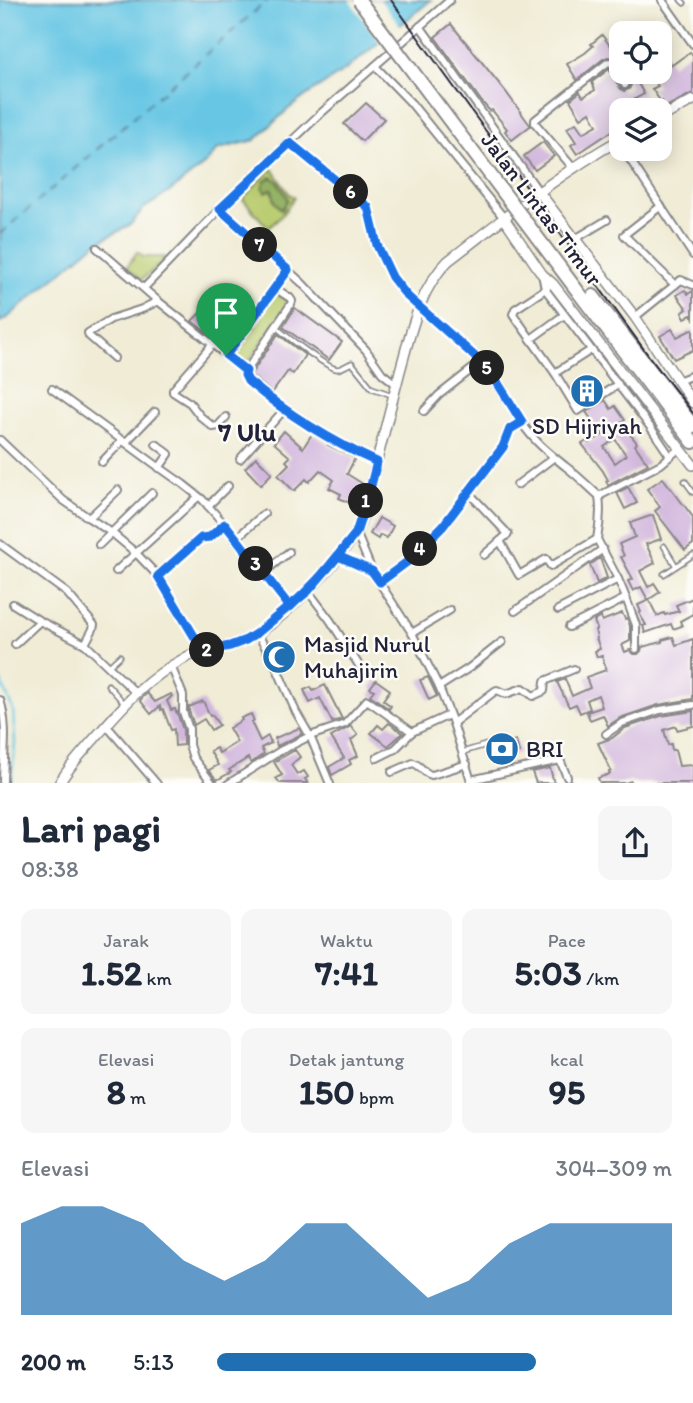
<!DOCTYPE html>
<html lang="id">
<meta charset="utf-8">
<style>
:root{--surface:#fff;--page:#f6f6f7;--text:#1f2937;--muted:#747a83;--accent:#1f6fb2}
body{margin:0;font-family:Itim,sans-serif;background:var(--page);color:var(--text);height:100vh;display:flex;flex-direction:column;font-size:26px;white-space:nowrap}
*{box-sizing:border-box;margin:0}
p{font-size:23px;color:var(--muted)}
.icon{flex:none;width:38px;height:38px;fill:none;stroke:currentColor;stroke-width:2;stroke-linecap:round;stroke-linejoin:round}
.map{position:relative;height:783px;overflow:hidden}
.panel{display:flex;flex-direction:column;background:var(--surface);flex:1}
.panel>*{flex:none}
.tools{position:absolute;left:609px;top:21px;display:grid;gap:14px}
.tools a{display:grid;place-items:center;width:63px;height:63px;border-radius:14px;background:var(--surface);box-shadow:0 4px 18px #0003;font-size:35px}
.pin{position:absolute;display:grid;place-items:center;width:60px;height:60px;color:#fff;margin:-72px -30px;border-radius:50% 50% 50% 0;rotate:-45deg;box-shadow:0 0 7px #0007}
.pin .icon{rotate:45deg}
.km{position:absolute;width:35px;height:35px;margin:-18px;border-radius:50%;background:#222;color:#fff;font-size:19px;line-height:35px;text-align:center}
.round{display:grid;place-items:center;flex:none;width:74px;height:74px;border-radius:14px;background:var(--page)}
.head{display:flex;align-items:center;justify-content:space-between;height:119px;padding:0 21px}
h1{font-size:38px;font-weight:700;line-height:52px}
.figures{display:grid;grid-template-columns:repeat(3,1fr);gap:10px;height:119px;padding:7px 21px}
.figures div{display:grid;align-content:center;border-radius:14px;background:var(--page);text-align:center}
.figures b{font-size:35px;font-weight:700}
.figures small{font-size:19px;font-weight:400}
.figures p{font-size:19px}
.chart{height:196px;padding:14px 21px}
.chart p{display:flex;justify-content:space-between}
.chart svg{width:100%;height:126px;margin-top:7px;fill:var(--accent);opacity:.7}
ul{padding:0 21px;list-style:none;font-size:23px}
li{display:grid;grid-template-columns:112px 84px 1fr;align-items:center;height:52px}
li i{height:18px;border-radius:9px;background:var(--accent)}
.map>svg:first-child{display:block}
</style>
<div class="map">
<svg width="693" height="784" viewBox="0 0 693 784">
<rect width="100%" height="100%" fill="#fdfcf7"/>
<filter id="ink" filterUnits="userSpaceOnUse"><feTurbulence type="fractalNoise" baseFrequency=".0143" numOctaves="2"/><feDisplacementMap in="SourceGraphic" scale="14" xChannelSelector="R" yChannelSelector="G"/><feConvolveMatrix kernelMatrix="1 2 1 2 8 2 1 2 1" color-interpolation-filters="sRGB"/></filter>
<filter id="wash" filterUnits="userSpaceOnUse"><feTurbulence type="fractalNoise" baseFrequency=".00686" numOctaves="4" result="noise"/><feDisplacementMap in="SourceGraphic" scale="28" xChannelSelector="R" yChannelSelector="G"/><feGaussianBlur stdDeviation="1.57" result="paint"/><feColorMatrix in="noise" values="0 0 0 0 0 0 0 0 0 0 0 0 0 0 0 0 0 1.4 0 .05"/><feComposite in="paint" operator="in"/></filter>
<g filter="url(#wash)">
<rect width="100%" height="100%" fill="#f0ecd6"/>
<g fill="#bacc6f" stroke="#6e7755" stroke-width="2">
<path d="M 273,169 L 289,194 L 294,197 C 287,210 280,219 268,228 L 242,198 C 254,189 260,177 273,169 Z"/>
<polygon points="137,252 144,257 164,257 162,263 141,280 127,267"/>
<polygon points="276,293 289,302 247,365 231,355"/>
</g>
<polygon fill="#93b062" stroke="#5a694e" stroke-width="2" points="272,177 278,182 288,199 282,210 275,202 272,189 266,192 262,187 265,180"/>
<polygon fill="#66c6e4" stroke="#447490" stroke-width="2" points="0,0 431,0 344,71 307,95 287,110 255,140 218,149 205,164 168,193 143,209 131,224 121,230 96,243 7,318 0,322"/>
<polygon fill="#f0ecd6" points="349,0 380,0 402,28 382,45"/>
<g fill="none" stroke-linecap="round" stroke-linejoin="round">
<polyline stroke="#66c6e4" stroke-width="2.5" points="0,679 13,710 15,742 11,784"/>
<polyline stroke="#3a5b76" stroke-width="2" stroke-dasharray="9 7" stroke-linecap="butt" points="0,234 268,0"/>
</g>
<g id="blocks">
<g fill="#d1b6dd" fill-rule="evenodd">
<polygon points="451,24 506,92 530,125 530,126 512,140 505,131 507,129 492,110 490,111 482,102 435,37"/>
<polygon points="602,35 617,55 619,54 621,59 621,66 614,58 608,57 603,59 577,80 567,64 585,53 593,46 591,44"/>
<polygon points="690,52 693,55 693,93 666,107 662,101 661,102 652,89 658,86 648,72 660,72 660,64 667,58 672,65"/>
<polygon points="609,69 620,88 624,91 629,89 631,85 624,72 628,72 630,75 634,72 647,72 636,80 644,94 635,99 641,110 621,110 621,125 577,154 571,145 576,142 567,128 576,123 583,133 597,125 590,112 581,118 570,100 580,92 583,97 595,90 592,82"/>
<polygon points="366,103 384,119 362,141 344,124"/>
<polygon points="543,142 554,156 535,170 524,156"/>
<polygon points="685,290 688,294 693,291 693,318 691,315 685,318 682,313 687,309 677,295"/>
<polygon points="295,308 342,342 329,360 283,327"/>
<polygon points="202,311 229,334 221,344 192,321"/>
<polygon points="672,329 677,337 693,329 693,350 674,359 660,336"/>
<polygon points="278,334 305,355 293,374 288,371 272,393 253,377 251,374"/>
<polygon points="590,378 598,390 580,403 571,389"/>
<path d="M 605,400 L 611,409 L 615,406 L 625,420 L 621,423 L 637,443 L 635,445 L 648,464 L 608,485 L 606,481 L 608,480 L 603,471 L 582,444 L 587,441 L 589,443 L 603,435 L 586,412 ZM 615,439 L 626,455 L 615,463 L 604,447 Z"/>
<polygon points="284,431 303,448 312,434 329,444 328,445 355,458 347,474 363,484 357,493 361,494 356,506 339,498 341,494 329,488 334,480 320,470 309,482 306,479 294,491 278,475 289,464 286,461 290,457 274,443"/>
<polygon points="256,457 272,473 261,485 245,468"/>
<polygon points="663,478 693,517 693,544 685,550 655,511 660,507 647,489"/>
<polygon points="628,487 637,503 625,509 617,493"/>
<polygon points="653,515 661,539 646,544 655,563 640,571 648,587 654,583 660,592 648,600 641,587 633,591 628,581 633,579 621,557 624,556 619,544 635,537 630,523"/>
<polygon points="379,518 393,526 387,538 380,535 378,539 370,534"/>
<polygon points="600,558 607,578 597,583 590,565"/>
<polygon points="693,598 693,614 680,621 682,626 673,629 671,624 645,633 643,626 646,625 639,613 641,612 638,605 649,600 657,616 664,613 665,615 679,611 676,605"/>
<polygon points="622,613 625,619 627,618 630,626 630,641 622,645 625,652 630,650 634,654 638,654 641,651 642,647 662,642 662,640 673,637 676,645 693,639 693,699 658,705 620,718 608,726 603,715 590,720 587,712 602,707 598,695 587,700 590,709 580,713 576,704 569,707 557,682 565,679 572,696 590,688 586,677 606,670 602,656 597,657 595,651 600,649 596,638 597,638 595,630 597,629 594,621 601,617 602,621"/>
<polygon points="428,677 437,696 429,700 420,680"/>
<polygon points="376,680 390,690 383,700 391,706 389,709 370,695 374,690 370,688"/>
<polygon points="325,685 342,719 332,722 320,698 310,703 304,690 311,687 313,691"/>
<polygon points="147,693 155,702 171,694 172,696 167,701 171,710 175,709 176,712 177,712 183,730 183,745 175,746 174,729 171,730 163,709 161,710 160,706 151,714 140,700"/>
<polygon points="203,701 210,716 212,715 219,725 211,730 204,719 194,725 189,711 189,707"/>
<polygon points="693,711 693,726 677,730 676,726 664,730 668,745 671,744 672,750 675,750 679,766 693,765 693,783 632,783 631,781 625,783 600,783 598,778 610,774 609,772 611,771 598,743 612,738 625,728 661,716"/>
<polygon points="251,714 254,721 251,722 260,741 268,736 271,743 261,748 264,754 251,763 248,758 229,770 231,772 217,780 209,770 218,765 210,751 216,748 219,753 237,742 229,728 242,720 241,718"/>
<polygon points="389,723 403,733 388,746 371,733 378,725 383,729"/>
<polygon points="351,726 358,735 351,740 358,756 349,760 351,764 332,775 329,767 344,758 331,737"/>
<polygon points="299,728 302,734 277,746 275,738"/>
<polygon points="516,740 519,753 496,758 493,747"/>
<polygon points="295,750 300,757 291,765 297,774 304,771 308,777 305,779 308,783 280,783 276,778 282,775 274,762"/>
<polygon points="550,768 554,783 541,783 540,782 536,783 532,772"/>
</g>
</g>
</g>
<g filter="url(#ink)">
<use href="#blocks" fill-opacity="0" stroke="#898788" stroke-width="2"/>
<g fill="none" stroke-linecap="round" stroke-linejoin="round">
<g stroke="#898788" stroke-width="7">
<g id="lane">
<polyline points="681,0 684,3"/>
<path d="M 276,327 C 285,335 327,368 337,369 C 342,369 348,364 352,363 L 372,388 L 392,395"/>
<polyline points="685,481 693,492"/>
<polyline points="664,546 676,566"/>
<polyline points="664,574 693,555"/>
<polyline points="108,667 120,656"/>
<polyline points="108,685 124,703"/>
<polyline points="463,752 499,741"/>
</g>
</g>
<g stroke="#898788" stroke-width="10">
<g id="street">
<polyline points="662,0 693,44"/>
<polyline points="420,26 539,192"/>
<polyline points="375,66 411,103 504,218"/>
<polyline points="291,143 368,207 377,245 392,277 407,296 481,362 497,382 521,422"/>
<polyline points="623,149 693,255"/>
<polyline points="574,169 535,123 535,120 607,63 610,62 615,66 625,85"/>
<polyline points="661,206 624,235 675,285"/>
<polyline points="220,209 301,282 366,350 382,373 397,385"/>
<polyline points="575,239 607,220"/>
<path d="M 97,248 L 158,301 L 246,371 L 245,375 L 248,381 C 287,414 330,441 377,462"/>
<polyline points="542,274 545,289 651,428 670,456"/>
<polyline points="144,288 220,209 320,114 450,0"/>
<polyline points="547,288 515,309 513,314 555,373 591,350"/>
<polyline points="635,317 681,280 693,285"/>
<polyline points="531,339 564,315"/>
<polyline points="212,345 173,390 173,392 190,403 200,416 213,427 218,426 226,417"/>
<polyline points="226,355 288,270"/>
<polyline points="114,358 89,336 88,333 111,319 142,309 158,301"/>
<polyline points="246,371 291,304 292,301 290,298 275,288"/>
<polyline points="555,373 578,411 618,384"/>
<polyline points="678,381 693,375"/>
<polyline points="52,389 156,465 183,484 202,499 225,525 290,607"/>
<polyline points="424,411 439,395 481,362"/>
<polyline points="0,440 63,500 89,518"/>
<polyline points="126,442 155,412"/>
<polyline points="156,444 169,454 159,468"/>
<polyline points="240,459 284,410"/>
<polyline points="102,462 123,440"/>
<polyline points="517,485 553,458"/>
<polyline points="118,490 89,518 112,533 136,553 158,576 203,651"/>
<polyline points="469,493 508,534 484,555"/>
<polyline points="599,496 661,464 680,448"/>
<polyline points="208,506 228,486"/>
<polyline points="356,532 372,571 412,633 439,687 453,723 472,784"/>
<polyline points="235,539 264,514"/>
<polyline points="0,544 67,593 94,625 93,629 85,644"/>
<polyline points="99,545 152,493"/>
<polyline points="338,556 372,571"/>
<polyline points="116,571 198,497"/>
<polyline points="263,573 289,552"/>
<polyline points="158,576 201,538 210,537 225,525"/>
<path d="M 380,582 L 406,562 L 444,526 L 504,447 L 509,430 L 521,422 C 536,443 545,450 565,466 C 577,475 588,486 599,496 C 601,511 600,524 597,539 L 551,566 L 546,559 L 519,575 L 500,541"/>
<polyline points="308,591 330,620 360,667"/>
<polyline points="626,598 636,625 636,649"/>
<polyline points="13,604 40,621 85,644 136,693"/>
<polyline points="558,610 618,579"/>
<polyline points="515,611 603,549"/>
<polyline points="569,627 626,598 618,579 597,539"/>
<polyline points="257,633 275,664 296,712 310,736 330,784"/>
<polyline points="412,633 450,610"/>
<polyline points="15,644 40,621"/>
<polyline points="171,666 183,695 183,712 189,729 189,745 193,758 213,784"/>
<polyline points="439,687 469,668 502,642"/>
<path d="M 0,700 C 9,728 3,755 3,784"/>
<polyline points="453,723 495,691 497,690 506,694 523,688 533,696 544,691 545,681 574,669"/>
<polyline points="106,725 157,784"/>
<polyline points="606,734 622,723 660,710 693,705"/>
<polyline points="377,758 395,749 412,732"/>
<path d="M 392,772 L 413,763 C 421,765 424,774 432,775 L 467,764"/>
<polyline points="471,780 560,760 567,777"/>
<polyline points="228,784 280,751 310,736 345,724 367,700 412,732 449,715"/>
</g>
</g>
<g stroke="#898788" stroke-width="12">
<g id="secondary">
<polyline points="660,118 693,100"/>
<polyline points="539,192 635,317 693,403"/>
<polyline points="504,218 542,274 553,284 693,465"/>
<path d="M 59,784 C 69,766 82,753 95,738 C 124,705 146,679 185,658 C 202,648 223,650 241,642 C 276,628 335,567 355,534 C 364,519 371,485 375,468 C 383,436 392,403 400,371 C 411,332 419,290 448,261 C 504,218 560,173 621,139"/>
</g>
</g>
<g stroke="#898788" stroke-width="16">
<g id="highway">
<polyline points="579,293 693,442"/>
<polyline points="593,296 693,426"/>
</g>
</g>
<use href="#lane" stroke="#fff" stroke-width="3.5"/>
<use href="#street" stroke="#fff" stroke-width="6"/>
<use href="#secondary" stroke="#fff" stroke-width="9"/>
<use href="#highway" stroke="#fff" stroke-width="12"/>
<polyline stroke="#22223b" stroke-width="2" points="391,0 651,359 693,413"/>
<g stroke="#898788" stroke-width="16" stroke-linecap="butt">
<polyline id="highway-bridge" points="359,0 579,293"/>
</g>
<use href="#highway-bridge" stroke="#fff" stroke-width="12"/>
</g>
</g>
<g fill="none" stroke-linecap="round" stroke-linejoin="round" filter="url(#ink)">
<g stroke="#fff" stroke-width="14">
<path id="route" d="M 226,355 L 246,371 L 245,375 L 248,381 C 287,414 330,441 377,462 L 370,489 L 356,533 L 326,570 L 308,591 L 257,633 L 246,640 L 230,646 L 203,651 L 158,576 L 201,538 L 210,537 L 225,524 L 290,607 C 307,591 323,575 338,556 L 372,571 L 380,582 L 407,562 L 443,526 L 503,447 L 510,429 L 522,422 L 497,382 L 481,362 L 407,296 L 392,277 L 377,245 L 368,207 L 290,143 L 220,209 L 288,270 L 226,355"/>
</g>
<use href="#route" stroke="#1a73e8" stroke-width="9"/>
</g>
<defs>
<g id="building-disc" transform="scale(1.75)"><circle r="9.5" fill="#1f6fb2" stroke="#fdfcf7"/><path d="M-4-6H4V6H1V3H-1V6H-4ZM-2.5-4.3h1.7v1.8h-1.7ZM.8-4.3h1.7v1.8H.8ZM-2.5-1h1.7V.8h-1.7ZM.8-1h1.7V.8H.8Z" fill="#fff"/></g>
<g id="mosque-disc" transform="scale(1.75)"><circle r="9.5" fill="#1f6fb2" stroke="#fdfcf7"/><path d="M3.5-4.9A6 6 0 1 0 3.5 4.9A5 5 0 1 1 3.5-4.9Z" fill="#fff"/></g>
<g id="bank-disc" transform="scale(1.75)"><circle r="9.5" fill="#1f6fb2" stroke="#fdfcf7"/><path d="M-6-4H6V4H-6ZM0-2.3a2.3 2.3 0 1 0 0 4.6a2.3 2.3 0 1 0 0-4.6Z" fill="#fff"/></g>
</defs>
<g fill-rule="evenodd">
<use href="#building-disc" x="587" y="391"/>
<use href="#mosque-disc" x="279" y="657"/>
<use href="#bank-disc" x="502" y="749"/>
</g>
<g text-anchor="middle" stroke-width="5" stroke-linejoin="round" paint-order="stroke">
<g font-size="23" fill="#22223b" stroke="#fdfcf7">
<text transform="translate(542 209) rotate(53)" y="8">Jalan Lintas Timur</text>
</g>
<g font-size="23" fill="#22223b" stroke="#fdfcf7" text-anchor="start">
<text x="587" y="434" text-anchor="middle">SD Hijriyah</text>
<text x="304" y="652">Masjid Nurul<tspan x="304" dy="26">Muhajirin</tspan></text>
<text x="526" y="757">BRI</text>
</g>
<g font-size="26" font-weight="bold" fill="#22223b" stroke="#fdfcf7">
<text x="247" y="441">7 Ulu</text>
</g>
</g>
</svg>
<div class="tools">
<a><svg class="icon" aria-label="locate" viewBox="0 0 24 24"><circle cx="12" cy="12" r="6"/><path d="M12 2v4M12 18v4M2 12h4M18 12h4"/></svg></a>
<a><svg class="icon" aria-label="layers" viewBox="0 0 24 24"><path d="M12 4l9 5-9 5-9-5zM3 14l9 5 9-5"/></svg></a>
</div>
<div class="pin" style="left:226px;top:355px;background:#1e9e55"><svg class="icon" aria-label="arrive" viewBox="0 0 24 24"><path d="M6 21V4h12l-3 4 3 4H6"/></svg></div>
<b class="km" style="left:366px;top:501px">1</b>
<b class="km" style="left:207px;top:650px">2</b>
<b class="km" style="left:256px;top:564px">3</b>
<b class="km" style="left:420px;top:549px">4</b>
<b class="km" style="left:487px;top:368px">5</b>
<b class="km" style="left:351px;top:192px">6</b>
<b class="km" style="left:260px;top:245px">7</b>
</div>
<section class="panel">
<div class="head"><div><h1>Lari pagi</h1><p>08:38</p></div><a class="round"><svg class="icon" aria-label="share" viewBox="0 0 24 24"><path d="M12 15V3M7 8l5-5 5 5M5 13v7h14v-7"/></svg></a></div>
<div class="figures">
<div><p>Jarak</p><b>1.52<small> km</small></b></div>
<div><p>Waktu</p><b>7:41</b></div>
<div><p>Pace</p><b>5:03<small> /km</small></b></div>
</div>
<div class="figures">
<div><p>Elevasi</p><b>8<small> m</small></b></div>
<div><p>Detak jantung</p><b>150<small> bpm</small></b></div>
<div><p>kcal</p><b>95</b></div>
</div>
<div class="chart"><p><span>Elevasi</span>304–309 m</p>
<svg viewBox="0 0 160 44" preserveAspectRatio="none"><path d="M0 44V12L10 6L20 6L30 12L40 25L50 32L60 25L70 12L80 12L90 25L100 38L110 32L120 19L130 12L140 12L150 12L160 12V44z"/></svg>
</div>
<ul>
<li><b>200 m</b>5:13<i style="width:70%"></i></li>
</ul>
</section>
